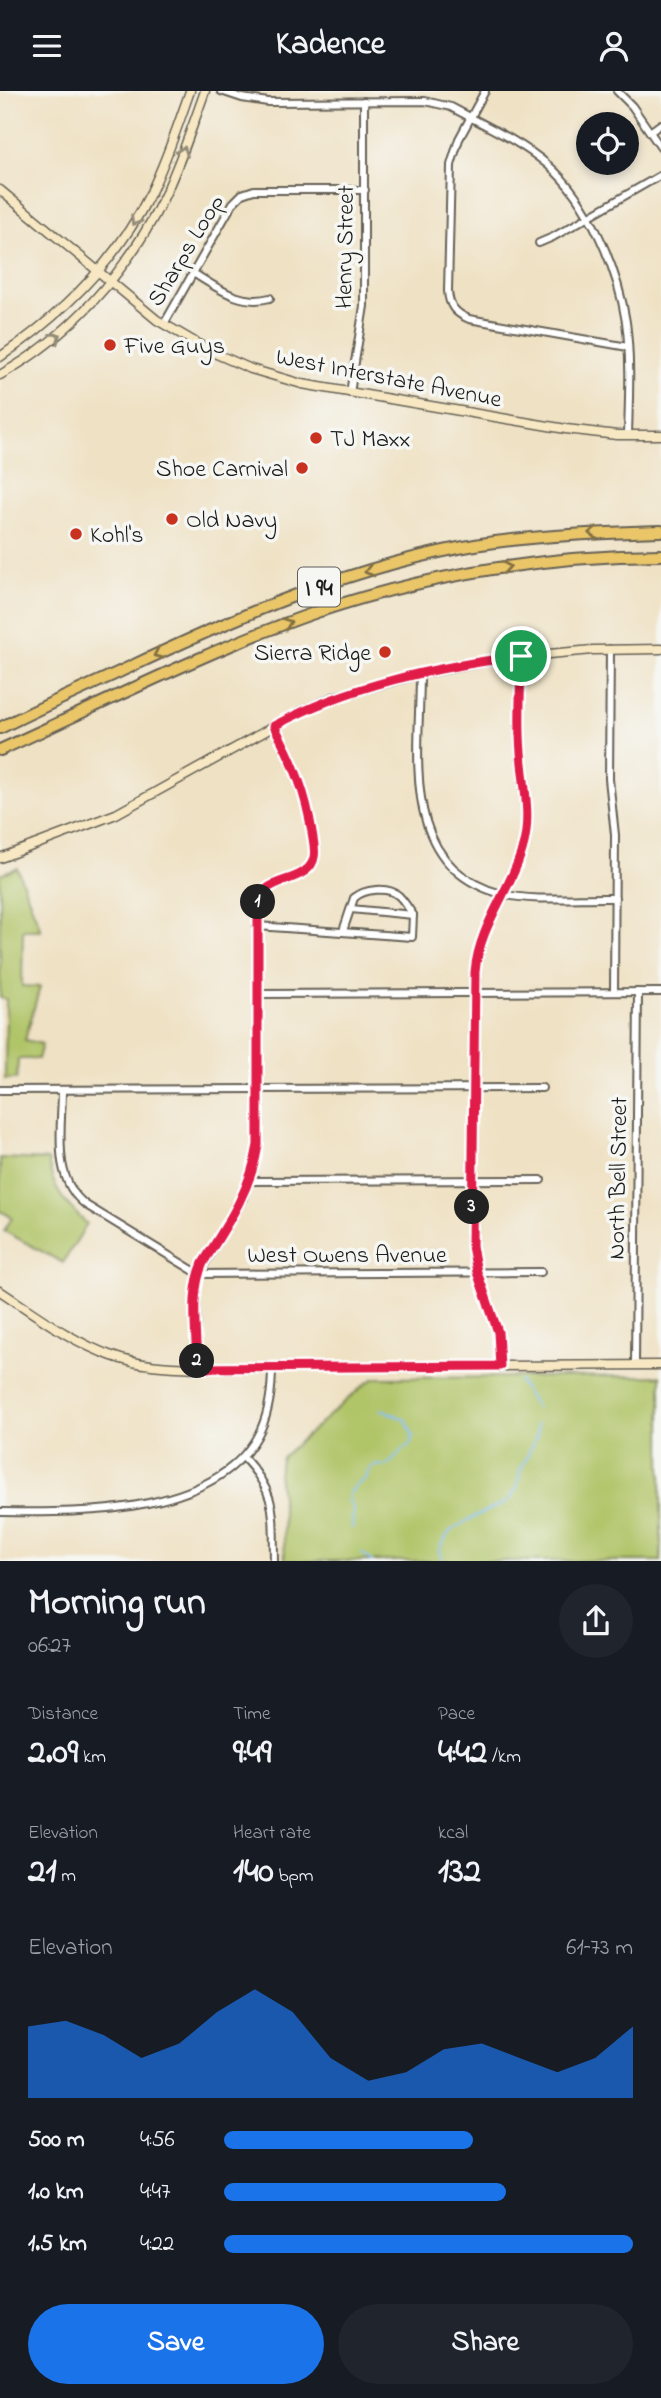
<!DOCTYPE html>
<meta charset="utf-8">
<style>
:root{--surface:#171b24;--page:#20242c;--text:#f1f3f6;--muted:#9ea1a6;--accent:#1a73e8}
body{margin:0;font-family:"Indie Flower",sans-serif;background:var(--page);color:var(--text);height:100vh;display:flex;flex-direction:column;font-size:26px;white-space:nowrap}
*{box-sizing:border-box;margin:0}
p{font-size:23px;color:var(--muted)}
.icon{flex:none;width:38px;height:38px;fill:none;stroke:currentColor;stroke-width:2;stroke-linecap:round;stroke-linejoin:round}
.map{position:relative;height:1470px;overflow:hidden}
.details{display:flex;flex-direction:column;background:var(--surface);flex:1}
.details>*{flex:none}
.controls{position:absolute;left:576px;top:21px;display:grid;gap:14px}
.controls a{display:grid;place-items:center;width:63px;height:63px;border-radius:50%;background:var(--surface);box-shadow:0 4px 10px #0003;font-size:35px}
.pin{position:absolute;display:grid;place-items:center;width:60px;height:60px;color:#fff;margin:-30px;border:4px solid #fff;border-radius:50%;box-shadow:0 2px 7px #0007}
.km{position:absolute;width:35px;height:35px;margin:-18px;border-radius:50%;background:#222;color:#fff;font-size:19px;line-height:35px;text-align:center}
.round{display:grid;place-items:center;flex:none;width:74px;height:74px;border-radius:37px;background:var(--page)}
.headline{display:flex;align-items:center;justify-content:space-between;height:119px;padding:0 28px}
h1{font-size:38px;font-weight:800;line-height:52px}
.figures{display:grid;grid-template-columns:repeat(3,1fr);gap:10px;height:119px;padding:7px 28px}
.figures div{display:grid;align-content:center}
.figures b{font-size:35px;font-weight:800}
.figures small{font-size:19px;font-weight:400}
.figures p{font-size:19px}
.chart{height:196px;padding:14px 28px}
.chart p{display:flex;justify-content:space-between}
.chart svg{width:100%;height:126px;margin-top:7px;fill:var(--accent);opacity:.7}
.action{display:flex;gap:14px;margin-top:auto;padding:14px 28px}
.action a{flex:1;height:80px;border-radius:42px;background:var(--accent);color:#fff;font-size:28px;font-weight:800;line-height:80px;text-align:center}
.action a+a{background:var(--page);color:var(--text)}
ul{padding:0 28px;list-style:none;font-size:23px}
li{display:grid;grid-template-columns:112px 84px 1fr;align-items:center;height:52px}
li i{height:18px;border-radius:9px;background:var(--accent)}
header{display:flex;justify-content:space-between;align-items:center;height:91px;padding:0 28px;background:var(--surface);font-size:32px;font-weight:800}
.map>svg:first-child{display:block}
</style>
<header><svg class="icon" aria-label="menu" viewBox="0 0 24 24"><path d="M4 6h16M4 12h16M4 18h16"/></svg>Kadence<svg class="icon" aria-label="person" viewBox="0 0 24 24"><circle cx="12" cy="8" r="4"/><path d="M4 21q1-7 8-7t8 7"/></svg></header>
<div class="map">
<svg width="661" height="1471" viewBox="0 0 661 1471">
<rect width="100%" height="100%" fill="#f6f6f2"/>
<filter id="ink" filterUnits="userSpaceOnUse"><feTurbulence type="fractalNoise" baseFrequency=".0143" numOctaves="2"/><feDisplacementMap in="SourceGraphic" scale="14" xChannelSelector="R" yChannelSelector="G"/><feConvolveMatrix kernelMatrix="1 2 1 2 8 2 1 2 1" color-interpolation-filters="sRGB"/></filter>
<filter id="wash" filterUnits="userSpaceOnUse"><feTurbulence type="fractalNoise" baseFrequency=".00686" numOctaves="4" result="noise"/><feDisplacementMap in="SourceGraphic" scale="28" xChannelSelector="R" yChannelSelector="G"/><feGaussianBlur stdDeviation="1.57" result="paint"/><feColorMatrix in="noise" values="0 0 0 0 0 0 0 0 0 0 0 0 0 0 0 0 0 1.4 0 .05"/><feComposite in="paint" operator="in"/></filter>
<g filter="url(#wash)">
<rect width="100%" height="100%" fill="#efe1c3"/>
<g fill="#b0c468" stroke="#667042" stroke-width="2">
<polygon points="17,777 41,839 23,839 22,895 40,896 25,949 42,953 38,968 18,968 17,988 5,988 6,908 0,907 0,783"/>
<path d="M 0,1067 L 48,1069 C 53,1100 65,1112 87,1133 L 63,1172 L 4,1140 L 12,1126 L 0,1120 Z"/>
<polygon points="661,1285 661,1470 285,1470 283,1423 278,1382 282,1366 366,1292 375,1287"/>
</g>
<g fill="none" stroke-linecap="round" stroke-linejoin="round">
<g stroke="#7ebdf2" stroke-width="2">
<polyline points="519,1290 537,1318"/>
<path d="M 352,1437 L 353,1416 L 349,1411 L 349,1403 L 356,1395 L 366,1386 L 370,1377 L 377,1374 L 386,1375 C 395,1369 399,1360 409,1355 L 413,1345 L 406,1329 L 381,1318"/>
<polyline points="362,1462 372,1471"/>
<polyline points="442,1471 439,1458 449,1441 468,1429 508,1410 517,1397 520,1380 537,1345 537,1332"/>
</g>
</g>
</g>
<g filter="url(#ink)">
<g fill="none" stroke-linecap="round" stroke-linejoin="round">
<g stroke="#666156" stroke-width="10">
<g id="street">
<path d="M 221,0 L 242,7 L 268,11 L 425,10 L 451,16 C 484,34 520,50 548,74 C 589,109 618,179 626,231 C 631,268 629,307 628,344"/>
<path d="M 485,0 L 459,48 L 451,74 L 448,200 C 449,215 455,222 469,228 L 628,256"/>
<polyline points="617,0 632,15 661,57"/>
<polyline points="650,41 661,33"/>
<polyline points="539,152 553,146 661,84"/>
<path d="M 193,182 C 218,197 240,215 270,207"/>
<polyline points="164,233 233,112 242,103 254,99 365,99"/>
<polyline points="350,302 364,215 364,10"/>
<polyline points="610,558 609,688 615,744 614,901"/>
<path d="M 420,583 C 420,664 398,776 502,803 C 533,811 581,806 615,807"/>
<polyline points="351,818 413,824"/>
<path d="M 257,835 L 412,846 L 413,824 C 409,818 404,810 399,805 C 388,795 364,798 354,807 L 343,840"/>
<polyline points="258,903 661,901"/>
<polyline points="0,999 542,997"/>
<path d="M 62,999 C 62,1037 51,1088 86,1114 L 199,1183 L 541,1181"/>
<polyline points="249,1090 541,1089"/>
<polyline points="635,1274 638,901"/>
<path d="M 500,1275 L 498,1241 L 477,1181 L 472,1155 L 475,881 C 479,833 513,797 524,752 C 531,721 522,692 520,661 C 518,629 521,597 521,565"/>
<path d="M 197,1277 L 196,1201 L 199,1183 L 243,1107 L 252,1081 L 258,1054 L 258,812 C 265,789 289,792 305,780 C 319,771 314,755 312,741 C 306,701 292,670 274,635"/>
<path d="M 243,1366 C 278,1403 273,1423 274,1471"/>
<path d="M 0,1421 C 80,1422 221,1425 261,1338 C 270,1318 272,1298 272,1276"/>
</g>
</g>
<g stroke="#666156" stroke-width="11">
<g id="secondary">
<polyline points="0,99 157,229 212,261 251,278 302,293 566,338 617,344 661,344"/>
<path d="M 0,266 C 63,223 117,170 151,101 C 167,68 178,34 190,0"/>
<path d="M 0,284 C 69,246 127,181 162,110 C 179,75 192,37 205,0"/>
<polyline points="0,767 116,723 300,621 334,606 420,583 505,567 593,559 661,558"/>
<path d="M 0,1200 C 35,1223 72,1251 112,1265 C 139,1275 168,1276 197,1277 L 661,1274"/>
</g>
</g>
<g stroke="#666156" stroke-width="14">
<g id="highway">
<path d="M 0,637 C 43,615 87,596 130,576 C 242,523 358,473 481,453 C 540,444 601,442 661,440"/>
<path d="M 0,659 C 104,612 208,559 317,521 C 427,484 544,465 661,464"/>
</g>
</g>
<use href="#street" stroke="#fff" stroke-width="6"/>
<use href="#secondary" stroke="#f7e8c3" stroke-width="8"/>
<use href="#highway" stroke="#eac669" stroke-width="10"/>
</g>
<defs><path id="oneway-chevron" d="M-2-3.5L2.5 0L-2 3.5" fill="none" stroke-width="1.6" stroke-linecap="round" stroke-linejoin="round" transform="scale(1.75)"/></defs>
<g stroke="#948c78">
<use href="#oneway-chevron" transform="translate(183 60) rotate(-69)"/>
<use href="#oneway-chevron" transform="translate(135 130) rotate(121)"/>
<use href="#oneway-chevron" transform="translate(56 246) rotate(-38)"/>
</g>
<g stroke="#837142">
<use href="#oneway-chevron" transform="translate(593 442) rotate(178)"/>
<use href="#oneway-chevron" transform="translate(506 476) rotate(-9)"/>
<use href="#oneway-chevron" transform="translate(369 480) rotate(164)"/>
<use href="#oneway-chevron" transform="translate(287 532) rotate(-20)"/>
<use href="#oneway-chevron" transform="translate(158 563) rotate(155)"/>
</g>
</g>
<g fill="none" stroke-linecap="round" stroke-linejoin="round" filter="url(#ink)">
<g stroke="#fff" stroke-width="14">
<path id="route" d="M 521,565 C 521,597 518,629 521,661 C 523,692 531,721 524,752 C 513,797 479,833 475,881 L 472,1155 L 477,1181 L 498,1241 L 500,1275 L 197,1277 C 197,1244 189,1203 203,1172 C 227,1134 251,1099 258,1054 L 258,811 C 265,789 289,792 305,780 C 319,770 314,755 312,741 C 306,702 293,670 274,635 C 349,594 436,576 521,565 Z"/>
</g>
<use href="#route" stroke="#e11d48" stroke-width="9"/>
</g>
<g fill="#c8321e" stroke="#f6f6f2" stroke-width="2.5">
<circle cx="110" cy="254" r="7"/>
<circle cx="316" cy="347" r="7"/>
<circle cx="302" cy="377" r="7"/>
<circle cx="172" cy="428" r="7"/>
<circle cx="76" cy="443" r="7"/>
<circle cx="385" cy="561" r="7"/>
</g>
<g text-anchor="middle" stroke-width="7" stroke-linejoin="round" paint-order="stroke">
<rect fill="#f6f6f2" stroke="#5d5d5c" stroke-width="2" x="298" y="476.5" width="42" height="39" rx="5"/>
<g font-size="23" font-weight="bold" fill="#1c1c1c">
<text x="319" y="504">I 94</text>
</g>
<g font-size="24" fill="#1c1c1c" stroke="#f6f6f2">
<text transform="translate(344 156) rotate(-89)" y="8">Henry Street</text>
<text transform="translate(185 159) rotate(-59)" y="8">Sharps Loop</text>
<text transform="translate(389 286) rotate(11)" y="8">West Interstate Avenue</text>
<text transform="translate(617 1087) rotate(-89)" y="8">North Bell Street</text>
<text x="347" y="1171">West Owens Avenue</text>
</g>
<g font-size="24" fill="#1c1c1c" stroke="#f6f6f2" text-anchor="start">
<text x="124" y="262">Five Guys</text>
<text x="330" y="355">TJ Maxx</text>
<text x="288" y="385" text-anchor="end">Shoe Carnival</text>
<text x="186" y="436">Old Navy</text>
<text x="90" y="451">Kohl's</text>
<text x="371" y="569" text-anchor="end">Sierra Ridge</text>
</g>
</g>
</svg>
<div class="controls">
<a><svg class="icon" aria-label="locate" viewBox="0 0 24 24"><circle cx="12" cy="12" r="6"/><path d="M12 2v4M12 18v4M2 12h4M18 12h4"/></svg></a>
</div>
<div class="pin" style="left:521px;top:565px;background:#1e9e55"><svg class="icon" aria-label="arrive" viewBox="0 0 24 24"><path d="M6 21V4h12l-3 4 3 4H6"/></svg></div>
<b class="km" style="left:258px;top:811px">1</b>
<b class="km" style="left:197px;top:1270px">2</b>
<b class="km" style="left:472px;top:1116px">3</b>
</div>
<section class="details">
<div class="headline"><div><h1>Morning run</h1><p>06:27</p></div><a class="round"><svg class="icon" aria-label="share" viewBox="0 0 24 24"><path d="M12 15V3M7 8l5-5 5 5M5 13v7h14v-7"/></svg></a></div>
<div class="figures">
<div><p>Distance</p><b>2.09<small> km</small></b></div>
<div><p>Time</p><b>9:49</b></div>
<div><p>Pace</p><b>4:42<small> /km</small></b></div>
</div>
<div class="figures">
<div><p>Elevation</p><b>21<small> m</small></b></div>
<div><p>Heart rate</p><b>140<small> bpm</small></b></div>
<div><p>kcal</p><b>132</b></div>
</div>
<div class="chart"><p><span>Elevation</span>61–73 m</p>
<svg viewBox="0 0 160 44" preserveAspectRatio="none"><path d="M0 44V19L10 17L20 22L30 30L40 25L50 14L60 6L70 14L80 30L90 38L100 35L110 27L120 25L130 30L140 35L150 30L160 19V44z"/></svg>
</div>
<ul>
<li><b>500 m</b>4:56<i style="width:61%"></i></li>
<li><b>1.0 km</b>4:47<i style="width:69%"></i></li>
<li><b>1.5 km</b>4:22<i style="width:100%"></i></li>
</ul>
<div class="action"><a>Save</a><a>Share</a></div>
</section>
